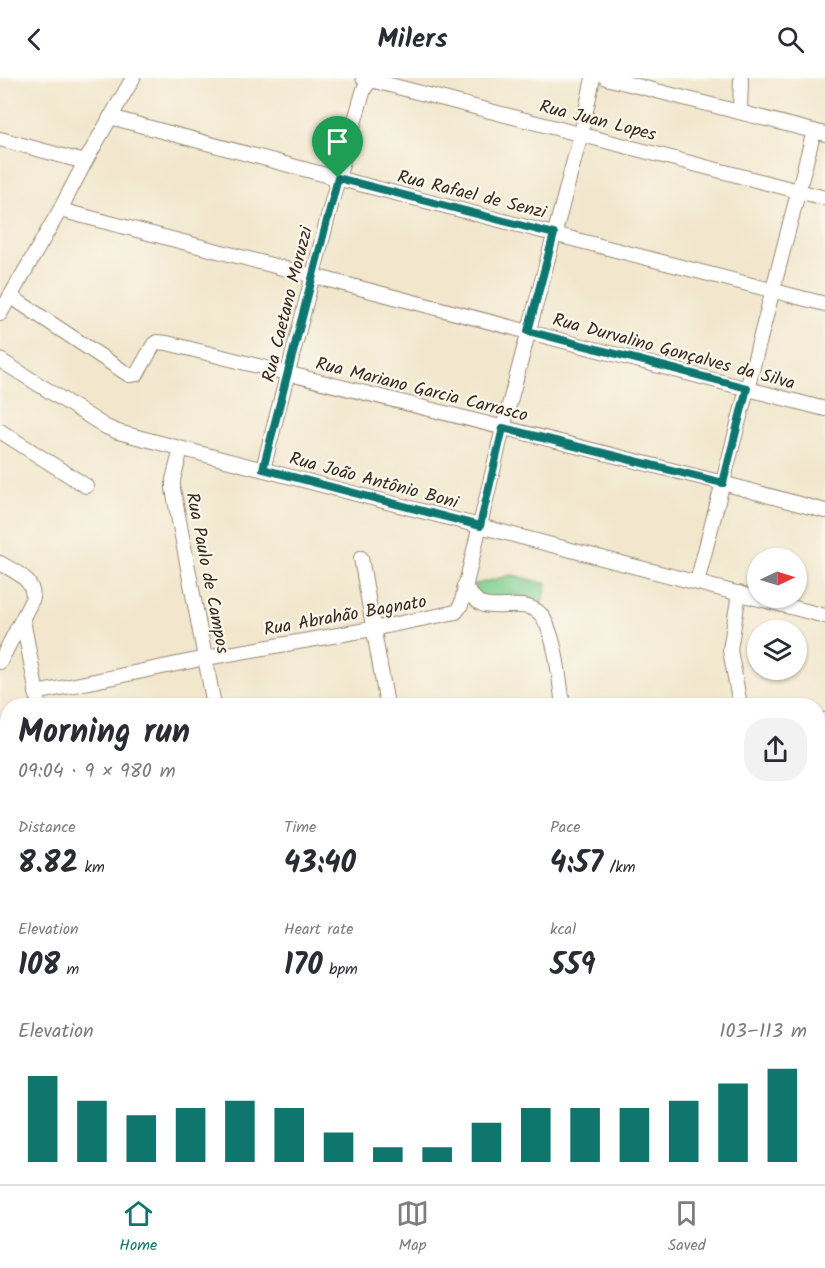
<!DOCTYPE html>
<meta charset="utf-8">
<style>
:root{--surface:#fff;--page:#f2f2f3;--text:#2b2b33;--muted:#7c7c81;--line:#e1e1e2;--accent:#0f766e}
body{margin:0;font-family:Kalam,sans-serif;background:var(--page);color:var(--text);height:100vh;display:flex;flex-direction:column;font-size:22px;white-space:nowrap}
*{box-sizing:border-box;margin:0}
p{font-size:20px;color:var(--muted)}
.icon{flex:none;width:33px;height:33px;fill:none;stroke:currentColor;stroke-width:2;stroke-linecap:round;stroke-linejoin:round}
.map{position:relative;flex:1;overflow:hidden}
.sheet{position:absolute;left:0px;top:620px;width:825px;height:488px;display:flex;flex-direction:column;background:var(--surface);border-radius:24px 24px 0 0;box-shadow:0 2px 4px #0004}
.sheet>*{flex:none}
.needle{width:39px;rotate:86deg}
.controls{position:absolute;left:747px;top:470px;display:grid;gap:12px}
.controls a{display:grid;place-items:center;width:60px;height:60px;border-radius:50%;background:var(--surface);box-shadow:0 2px 4px #0004;font-size:30px}
.pin{position:absolute;display:grid;place-items:center;width:51px;height:51px;color:#fff;margin:-62px -26px;border-radius:50% 50% 50% 0;rotate:-45deg;box-shadow:0 0 6px #0007}
.pin .icon{rotate:45deg}
.round{display:grid;place-items:center;flex:none;width:63px;height:63px;border-radius:24px;background:var(--page)}
.overview{display:flex;align-items:center;justify-content:space-between;height:102px;padding:0 18px}
h1{font-size:33px;font-weight:700;line-height:45px}
.stats{display:grid;grid-template-columns:repeat(3,1fr);gap:9px;height:102px;padding:6px 18px}
.stats div{display:grid;align-content:center}
.stats b{font-size:30px;font-weight:700}
.stats small{font-size:16px;font-weight:400}
.stats p{font-size:16px}
.chart{height:168px;padding:12px 18px}
.chart p{display:flex;justify-content:space-between}
.chart svg{width:100%;height:108px;margin-top:6px;stroke:var(--accent);stroke-width:6}
header{display:flex;justify-content:space-between;align-items:center;height:78px;padding:0 18px;background:var(--surface);font-size:27px;font-weight:700}
.tab-bar{display:flex;justify-content:space-around;align-items:center;height:84px;border-top:2px solid var(--line);background:var(--surface);font-size:16px;color:var(--muted)}
.tab-bar a{display:grid;justify-items:center;gap:3px}
.tab-bar .active{color:var(--accent)}
.map>svg:first-child{display:block}
</style>
<header><svg class="icon" aria-label="back" viewBox="0 0 24 24"><path d="M15 5l-7 7 7 7"/></svg>Milers<svg class="icon" aria-label="search" viewBox="0 0 24 24"><circle cx="10" cy="10" r="6"/><path d="M15 15l6 6"/></svg></header>
<div class="map">
<svg width="825" height="1106" viewBox="0 0 825 1106">
<rect width="100%" height="100%" fill="#fbf7ec"/>
<filter id="ink" filterUnits="userSpaceOnUse"><feTurbulence type="fractalNoise" baseFrequency=".0167" numOctaves="2"/><feDisplacementMap in="SourceGraphic" scale="12" xChannelSelector="R" yChannelSelector="G"/><feConvolveMatrix kernelMatrix="1 2 1 2 8 2 1 2 1" color-interpolation-filters="sRGB"/></filter>
<filter id="wash" filterUnits="userSpaceOnUse"><feTurbulence type="fractalNoise" baseFrequency=".008" numOctaves="4" result="noise"/><feDisplacementMap in="SourceGraphic" scale="24" xChannelSelector="R" yChannelSelector="G"/><feGaussianBlur stdDeviation="1.35" result="paint"/><feColorMatrix in="noise" values="0 0 0 0 0 0 0 0 0 0 0 0 0 0 0 0 0 1.4 0 .05"/><feComposite in="paint" operator="in"/></filter>
<g filter="url(#wash)">
<rect width="100%" height="100%" fill="#f2e7cd"/>
<polygon fill="#7ece8e" stroke="#5c7c56" stroke-width="1.5" points="512,497 547,506 542,526 526,519 510,517 499,524 485,522 473,511 473,507"/>
</g>
<g filter="url(#ink)">
<g fill="none" stroke-linecap="round" stroke-linejoin="round">
<g stroke="#968876" stroke-width="16">
<g id="minor">
<polyline points="363,0 825,120"/>
<polyline points="606,0 825,56"/>
<polyline points="740,34 741,0"/>
<polyline points="110,39 348,103 825,226"/>
<polyline points="0,61 85,84"/>
<polyline points="60,132 825,331"/>
<polyline points="10,218 129,297 132,297 137,296 154,266 157,264 167,265 715,403 825,433"/>
<polyline points="0,236 60,132 85,84 133,0"/>
<polyline points="0,282 106,349 118,354 825,538"/>
<polyline points="0,353 86,408"/>
<polyline points="181,371 173,402 173,411 214,627"/>
<polyline points="263,391 338,100 364,11 371,2"/>
<polyline points="361,480 387,627"/>
<path d="M 0,485 C 15,494 33,500 33,520 L 0,584"/>
<polyline points="697,504 814,53"/>
<path d="M 464,508 C 470,515 475,524 484,527 C 502,532 532,519 544,541 C 557,565 559,601 563,627"/>
<polyline points="739,515 730,572 740,627"/>
<polyline points="23,542 39,627"/>
<polyline points="36,615 206,580 372,551 456,534 461,527 503,350 581,56 593,0"/>
<polyline points="818,643 825,642"/>
<polyline points="0,795 8,794"/>
<polyline points="818,816 825,814"/>
<polyline points="818,948 825,951"/>
<polyline points="0,969 8,967"/>
<polyline points="818,1040 825,1022"/>
<polyline points="0,1073 8,1074"/>
<polyline points="818,1098 825,1101"/>
<polyline points="72,1100 88,1106"/>
<polyline points="450,1100 466,1106"/>
<polyline points="188,1106 190,1100"/>
<polyline points="286,1106 289,1100"/>
<polyline points="388,1106 391,1100"/>
<polyline points="489,1106 492,1100"/>
<polyline points="589,1106 591,1100"/>
<polyline points="690,1106 692,1100"/>
<polyline points="790,1106 793,1100"/>
</g>
</g>
<use href="#minor" stroke="#fff" stroke-width="14"/>
</g>
</g>
<g fill="none" stroke-linecap="round" stroke-linejoin="round" filter="url(#ink)">
<g stroke="#fff" stroke-width="12">
<polygon id="route" points="338,100 554,156 528,253 747,310 723,405 503,350 480,448 263,391"/>
</g>
<use href="#route" stroke="#0f766e" stroke-width="8"/>
</g>
<g text-anchor="middle" stroke-width="4.5" stroke-linejoin="round" paint-order="stroke">
<g font-size="18" fill="#3b2a1e" stroke="#fbf7ec">
<text transform="translate(598 42) rotate(14)" y="6">Rua Juan Lopes</text>
<text transform="translate(472 116) rotate(14)" y="6">Rua Rafael de Senzi</text>
<text transform="translate(287 226) rotate(-76)" y="6">Rua Caetano Moruzzi</text>
<text transform="translate(674 273) rotate(15)" y="6">Rua Durvalino Gonçalves da Silva</text>
<text transform="translate(422 311) rotate(14)" y="6">Rua Mariano Garcia Carrasco</text>
<text transform="translate(374 402) rotate(15)" y="6">Rua João Antônio Boni</text>
<text transform="translate(208 495) rotate(79)" y="6">Rua Paulo de Campos</text>
<text transform="translate(345 537) rotate(-10)" y="6">Rua Abrahão Bagnato</text>
</g>
</g>
</svg>
<div class="controls">
<a><svg class="needle" viewBox="-14 -14 28 28"><path d="M0-13l5 13h-10z" fill="#e53935"/><path d="M0 13l5-13h-10z" fill="#7c7c81"/></svg></a>
<a><svg class="icon" aria-label="layers" viewBox="0 0 24 24"><path d="M12 4l9 5-9 5-9-5zM3 14l9 5 9-5"/></svg></a>
</div>
<div class="pin" style="left:338px;top:100px;background:#1e9e55"><svg class="icon" aria-label="arrive" viewBox="0 0 24 24"><path d="M6 21V4h12l-3 4 3 4H6"/></svg></div>
<section class="sheet">
<div class="overview"><div><h1>Morning run</h1><p>09:04 · 9 × 980 m</p></div><a class="round"><svg class="icon" aria-label="share" viewBox="0 0 24 24"><path d="M12 15V3M7 8l5-5 5 5M5 13v7h14v-7"/></svg></a></div>
<div class="stats">
<div><p>Distance</p><b>8.82<small> km</small></b></div>
<div><p>Time</p><b>43:40</b></div>
<div><p>Pace</p><b>4:57<small> /km</small></b></div>
</div>
<div class="stats">
<div><p>Elevation</p><b>108<small> m</small></b></div>
<div><p>Heart rate</p><b>170<small> bpm</small></b></div>
<div><p>kcal</p><b>559</b></div>
</div>
<div class="chart"><p><span>Elevation</span>103–113 m</p>
<svg viewBox="0 0 160 44" preserveAspectRatio="none"><path d="M5 44V9M15 44V19M25 44V25M35 44V22M45 44V19M55 44V22M65 44V32M75 44V38M85 44V38M95 44V28M105 44V22M115 44V22M125 44V22M135 44V19M145 44V12M155 44V6"/></svg>
</div>
</section>
</div>
<nav class="tab-bar">
<a class="active"><svg class="icon" aria-label="home" viewBox="0 0 24 24"><path d="M3 11l9-7 9 7M6 9v11h12V9"/></svg>Home</a>
<a><svg class="icon" aria-label="map" viewBox="0 0 24 24"><path d="M3 6l6-2 6 2 6-2v14l-6 2-6-2-6 2zM9 4v14M15 6v14"/></svg>Map</a>
<a><svg class="icon" aria-label="saved" viewBox="0 0 24 24"><path d="M7 4h10v16l-5-4-5 4z"/></svg>Saved</a>
</nav>
